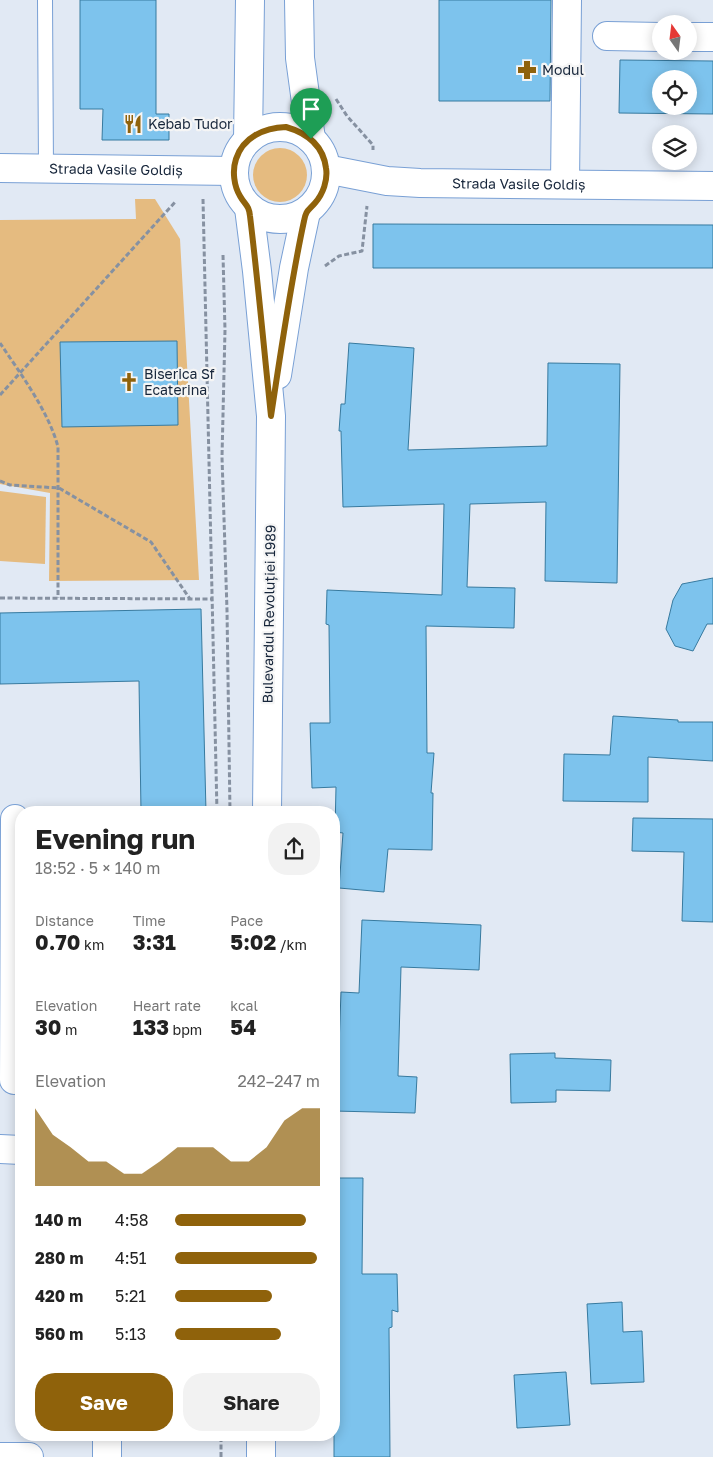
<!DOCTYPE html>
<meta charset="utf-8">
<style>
:root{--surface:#fff;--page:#f2f2f2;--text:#222;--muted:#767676;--accent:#8f620b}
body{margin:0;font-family:"Golos Text",sans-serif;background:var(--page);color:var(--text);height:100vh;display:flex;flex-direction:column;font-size:19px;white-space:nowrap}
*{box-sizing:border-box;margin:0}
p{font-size:16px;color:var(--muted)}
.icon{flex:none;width:28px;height:28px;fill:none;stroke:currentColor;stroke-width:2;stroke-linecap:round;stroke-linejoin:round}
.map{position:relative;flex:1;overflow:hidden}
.sheet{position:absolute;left:15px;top:806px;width:325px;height:635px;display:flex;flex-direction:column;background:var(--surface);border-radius:20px;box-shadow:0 2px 12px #0003}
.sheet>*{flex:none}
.needle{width:32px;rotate:346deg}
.tools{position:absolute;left:652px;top:15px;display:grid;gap:10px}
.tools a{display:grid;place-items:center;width:45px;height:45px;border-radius:50%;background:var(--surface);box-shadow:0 2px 12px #0003;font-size:25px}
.pin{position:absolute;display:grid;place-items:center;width:42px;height:42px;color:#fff;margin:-51px -21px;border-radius:50% 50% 50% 0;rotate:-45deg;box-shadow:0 0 5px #0007}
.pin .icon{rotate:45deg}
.round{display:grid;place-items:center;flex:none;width:52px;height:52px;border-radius:20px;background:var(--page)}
.summary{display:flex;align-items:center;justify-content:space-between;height:85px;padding:0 20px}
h1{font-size:28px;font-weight:700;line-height:38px}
.metrics{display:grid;grid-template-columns:repeat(3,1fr);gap:8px;height:85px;padding:5px 20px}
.metrics div{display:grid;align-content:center}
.metrics b{font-size:21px;font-weight:700}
.metrics small{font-size:14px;font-weight:400}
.metrics p{font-size:14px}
.chart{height:140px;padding:10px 20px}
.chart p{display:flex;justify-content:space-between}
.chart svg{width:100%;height:90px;margin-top:5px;fill:var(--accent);opacity:.7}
.action{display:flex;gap:10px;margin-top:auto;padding:10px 20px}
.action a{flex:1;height:58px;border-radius:20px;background:var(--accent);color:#fff;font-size:20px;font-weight:700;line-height:58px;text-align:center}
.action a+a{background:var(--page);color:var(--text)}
ul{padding:0 20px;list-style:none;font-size:16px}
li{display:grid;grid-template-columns:80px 60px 1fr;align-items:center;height:38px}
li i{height:12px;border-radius:6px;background:var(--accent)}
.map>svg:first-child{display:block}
</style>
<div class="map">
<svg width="713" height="1457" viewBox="0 0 713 1457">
<rect width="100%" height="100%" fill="#e1e9f4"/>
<g fill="#e5bb80">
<circle cx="280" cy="175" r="27"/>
<polygon points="135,199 155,199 180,239 199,580 49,581 50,493 0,484 0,220 136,219"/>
<polygon points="0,491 46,497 45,564 0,561"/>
</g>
<g fill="#7dc3ed" stroke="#377a9f" fill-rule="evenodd">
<polygon points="80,0 156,0 156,114 169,114 169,140 102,140 103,109 80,109"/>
<polygon points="439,0 551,0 550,101 439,101"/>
<path d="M 620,60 L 713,61 L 713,114 L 619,113 ZM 661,79 L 689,79 L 689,106 L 661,106 Z"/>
<polygon points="373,224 713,225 713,268 373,268"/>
<polygon points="177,341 178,425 62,427 60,342"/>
<polygon points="349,343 414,348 408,450 547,446 548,363 620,364 617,583 545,581 546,502 470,504 467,587 515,588 514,628 426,626 427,753 434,753 431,793 433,793 432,850 388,849 384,892 339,888 343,833 335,832 336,787 312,788 310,723 330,723 329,625 326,624 327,590 442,595 444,504 343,507 341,431 339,431 341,404 345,404"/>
<polygon points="713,578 713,624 707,624 693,651 675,646 666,629 673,600 682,584"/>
<polygon points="201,609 206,812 141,812 139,681 0,684 0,613"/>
<polygon points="613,716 678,720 678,722 713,722 713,761 648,757 648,802 563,801 564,754 610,755"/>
<polygon points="633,818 713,819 713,922 682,921 684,852 632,851"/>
<polygon points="362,920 481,925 479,970 401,967 398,1076 417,1077 415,1113 334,1111 334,1074 338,1074 341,992 359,993"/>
<polygon points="555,1053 555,1058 611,1060 610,1091 556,1090 556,1102 511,1103 510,1054"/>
<polygon points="334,1178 363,1178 362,1274 397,1274 398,1312 392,1310 392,1327 389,1328 390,1457 334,1457"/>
<polygon points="622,1302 623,1332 642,1331 644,1382 591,1384 587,1304"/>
<polygon points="566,1372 570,1425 517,1428 514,1375"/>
</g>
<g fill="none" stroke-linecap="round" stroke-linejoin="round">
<g stroke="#79a0d5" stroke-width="16">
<polyline id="service" points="45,0 46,169"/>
</g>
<g stroke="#79a0d5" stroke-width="30">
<g id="minor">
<polyline points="607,36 661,37"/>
<polyline points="689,37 713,37"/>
<path id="s1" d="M 0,168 L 234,171"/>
<polyline points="565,184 567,0"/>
<polyline points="14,1080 15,819"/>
<polyline points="0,1149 21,1150"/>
<polyline points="107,1435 107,1457"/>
<polyline points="0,1457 29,1457"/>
</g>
</g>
<g stroke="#79a0d5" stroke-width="30">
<g id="tertiary">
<path id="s2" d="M 326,169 L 387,181 L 420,183 L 713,186"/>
</g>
</g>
<g stroke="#79a0d5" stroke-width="30">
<g id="secondary">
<polyline points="299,0 300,58 311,139"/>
<circle cx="280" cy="173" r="46"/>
<polyline points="248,140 250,0"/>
<polyline points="249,208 257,271 271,416 267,812"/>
<polyline points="277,375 294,268 306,212"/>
<polyline points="261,1457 261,1435"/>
</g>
</g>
<g stroke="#8691a1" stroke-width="3" stroke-dasharray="5 2.5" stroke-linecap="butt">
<polyline points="336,99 347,116 373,145 373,150"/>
<polyline points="203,199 217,812"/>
<polyline points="223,255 225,330 222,457 227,610 230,812"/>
<polyline points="325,266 339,256 362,251 367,206"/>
<path d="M 0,343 C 20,373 49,412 58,447 L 58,598"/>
<polyline points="0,395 176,201"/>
<polyline points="0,481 10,485 59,488 151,542 190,599"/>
<polyline points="0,598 212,599"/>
<polyline points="221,1457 221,1435"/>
</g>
<use href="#service" stroke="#fff" stroke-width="14"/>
<use href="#minor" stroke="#fff" stroke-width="28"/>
<use href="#tertiary" stroke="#fff" stroke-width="28"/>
<use href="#secondary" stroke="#fff" stroke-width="28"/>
</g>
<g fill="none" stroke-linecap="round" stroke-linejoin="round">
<g stroke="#fff" stroke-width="10">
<path id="route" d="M 286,127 C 307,133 323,145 326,168 C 328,180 323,194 315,203 C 308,211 306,210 304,221 C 290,286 281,351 271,416 C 264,349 258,282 250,216 C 249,205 245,205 240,196 C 234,186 232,171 236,159 C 243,137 264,128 286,127 Z"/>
</g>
<use href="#route" stroke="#8f620b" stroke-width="6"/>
</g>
<defs>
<g id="pharmacy-bare" transform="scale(1.5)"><path d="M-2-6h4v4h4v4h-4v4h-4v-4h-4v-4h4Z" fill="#8f620b" stroke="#f5f5f5" stroke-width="2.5" paint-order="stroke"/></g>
<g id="restaurant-bare" transform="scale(1.5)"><path d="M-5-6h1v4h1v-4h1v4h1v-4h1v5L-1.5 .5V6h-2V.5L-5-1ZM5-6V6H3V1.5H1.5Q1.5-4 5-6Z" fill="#8f620b" stroke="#f5f5f5" stroke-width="2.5" paint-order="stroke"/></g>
<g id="church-bare" transform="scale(1.5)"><path d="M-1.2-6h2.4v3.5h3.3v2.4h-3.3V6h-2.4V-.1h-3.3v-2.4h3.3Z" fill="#8f620b" stroke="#f5f5f5" stroke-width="2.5" paint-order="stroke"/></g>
</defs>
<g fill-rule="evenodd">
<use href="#pharmacy-bare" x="527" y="70"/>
<use href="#restaurant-bare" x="133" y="124"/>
<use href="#church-bare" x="129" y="382"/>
</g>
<g text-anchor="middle" stroke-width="4.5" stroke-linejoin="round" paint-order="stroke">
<g font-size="14" fill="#16253a" stroke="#f5f5f5" text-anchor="start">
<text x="542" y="75">Modul</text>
<text x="148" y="129">Kebab Tudor</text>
<text x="144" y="379">Biserica Sf<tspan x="144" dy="16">Ecaterina</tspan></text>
</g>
<g font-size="14" fill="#16253a" stroke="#f5f5f5">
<text dy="5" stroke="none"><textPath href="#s1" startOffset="116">Strada Vasile Goldiș</textPath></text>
<text dy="5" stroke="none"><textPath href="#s2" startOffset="194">Strada Vasile Goldiș</textPath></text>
<text transform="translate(269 614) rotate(-89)" y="5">Bulevardul Revoluției 1989</text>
</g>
</g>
</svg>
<div class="tools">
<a><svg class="needle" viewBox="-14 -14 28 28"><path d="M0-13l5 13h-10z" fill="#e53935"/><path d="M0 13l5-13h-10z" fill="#767676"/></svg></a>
<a><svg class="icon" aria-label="locate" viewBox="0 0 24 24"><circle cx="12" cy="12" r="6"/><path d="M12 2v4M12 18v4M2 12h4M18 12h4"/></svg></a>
<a><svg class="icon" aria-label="layers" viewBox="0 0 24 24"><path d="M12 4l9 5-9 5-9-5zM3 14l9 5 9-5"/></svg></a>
</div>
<div class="pin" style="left:311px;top:139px;background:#1e9e55"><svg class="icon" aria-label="arrive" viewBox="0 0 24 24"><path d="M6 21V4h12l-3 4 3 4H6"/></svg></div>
<section class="sheet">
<div class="summary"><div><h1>Evening run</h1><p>18:52 · 5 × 140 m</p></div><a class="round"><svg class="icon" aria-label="share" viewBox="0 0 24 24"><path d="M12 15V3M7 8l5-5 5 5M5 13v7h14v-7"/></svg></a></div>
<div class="metrics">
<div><p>Distance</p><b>0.70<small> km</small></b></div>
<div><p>Time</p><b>3:31</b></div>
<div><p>Pace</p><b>5:02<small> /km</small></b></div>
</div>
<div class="metrics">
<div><p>Elevation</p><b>30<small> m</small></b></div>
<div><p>Heart rate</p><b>133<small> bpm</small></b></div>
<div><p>kcal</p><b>54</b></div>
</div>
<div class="chart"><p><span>Elevation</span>242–247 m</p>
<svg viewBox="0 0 160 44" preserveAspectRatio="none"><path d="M0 44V6L10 19L20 25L30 32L40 32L50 38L60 38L70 32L80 25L90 25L100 25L110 32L120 32L130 25L140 12L150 6L160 6V44z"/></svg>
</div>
<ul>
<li><b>140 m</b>4:58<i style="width:90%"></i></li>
<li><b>280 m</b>4:51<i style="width:98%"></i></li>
<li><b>420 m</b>5:21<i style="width:67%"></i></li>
<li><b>560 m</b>5:13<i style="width:73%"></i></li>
</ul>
<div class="action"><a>Save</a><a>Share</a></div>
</section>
</div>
